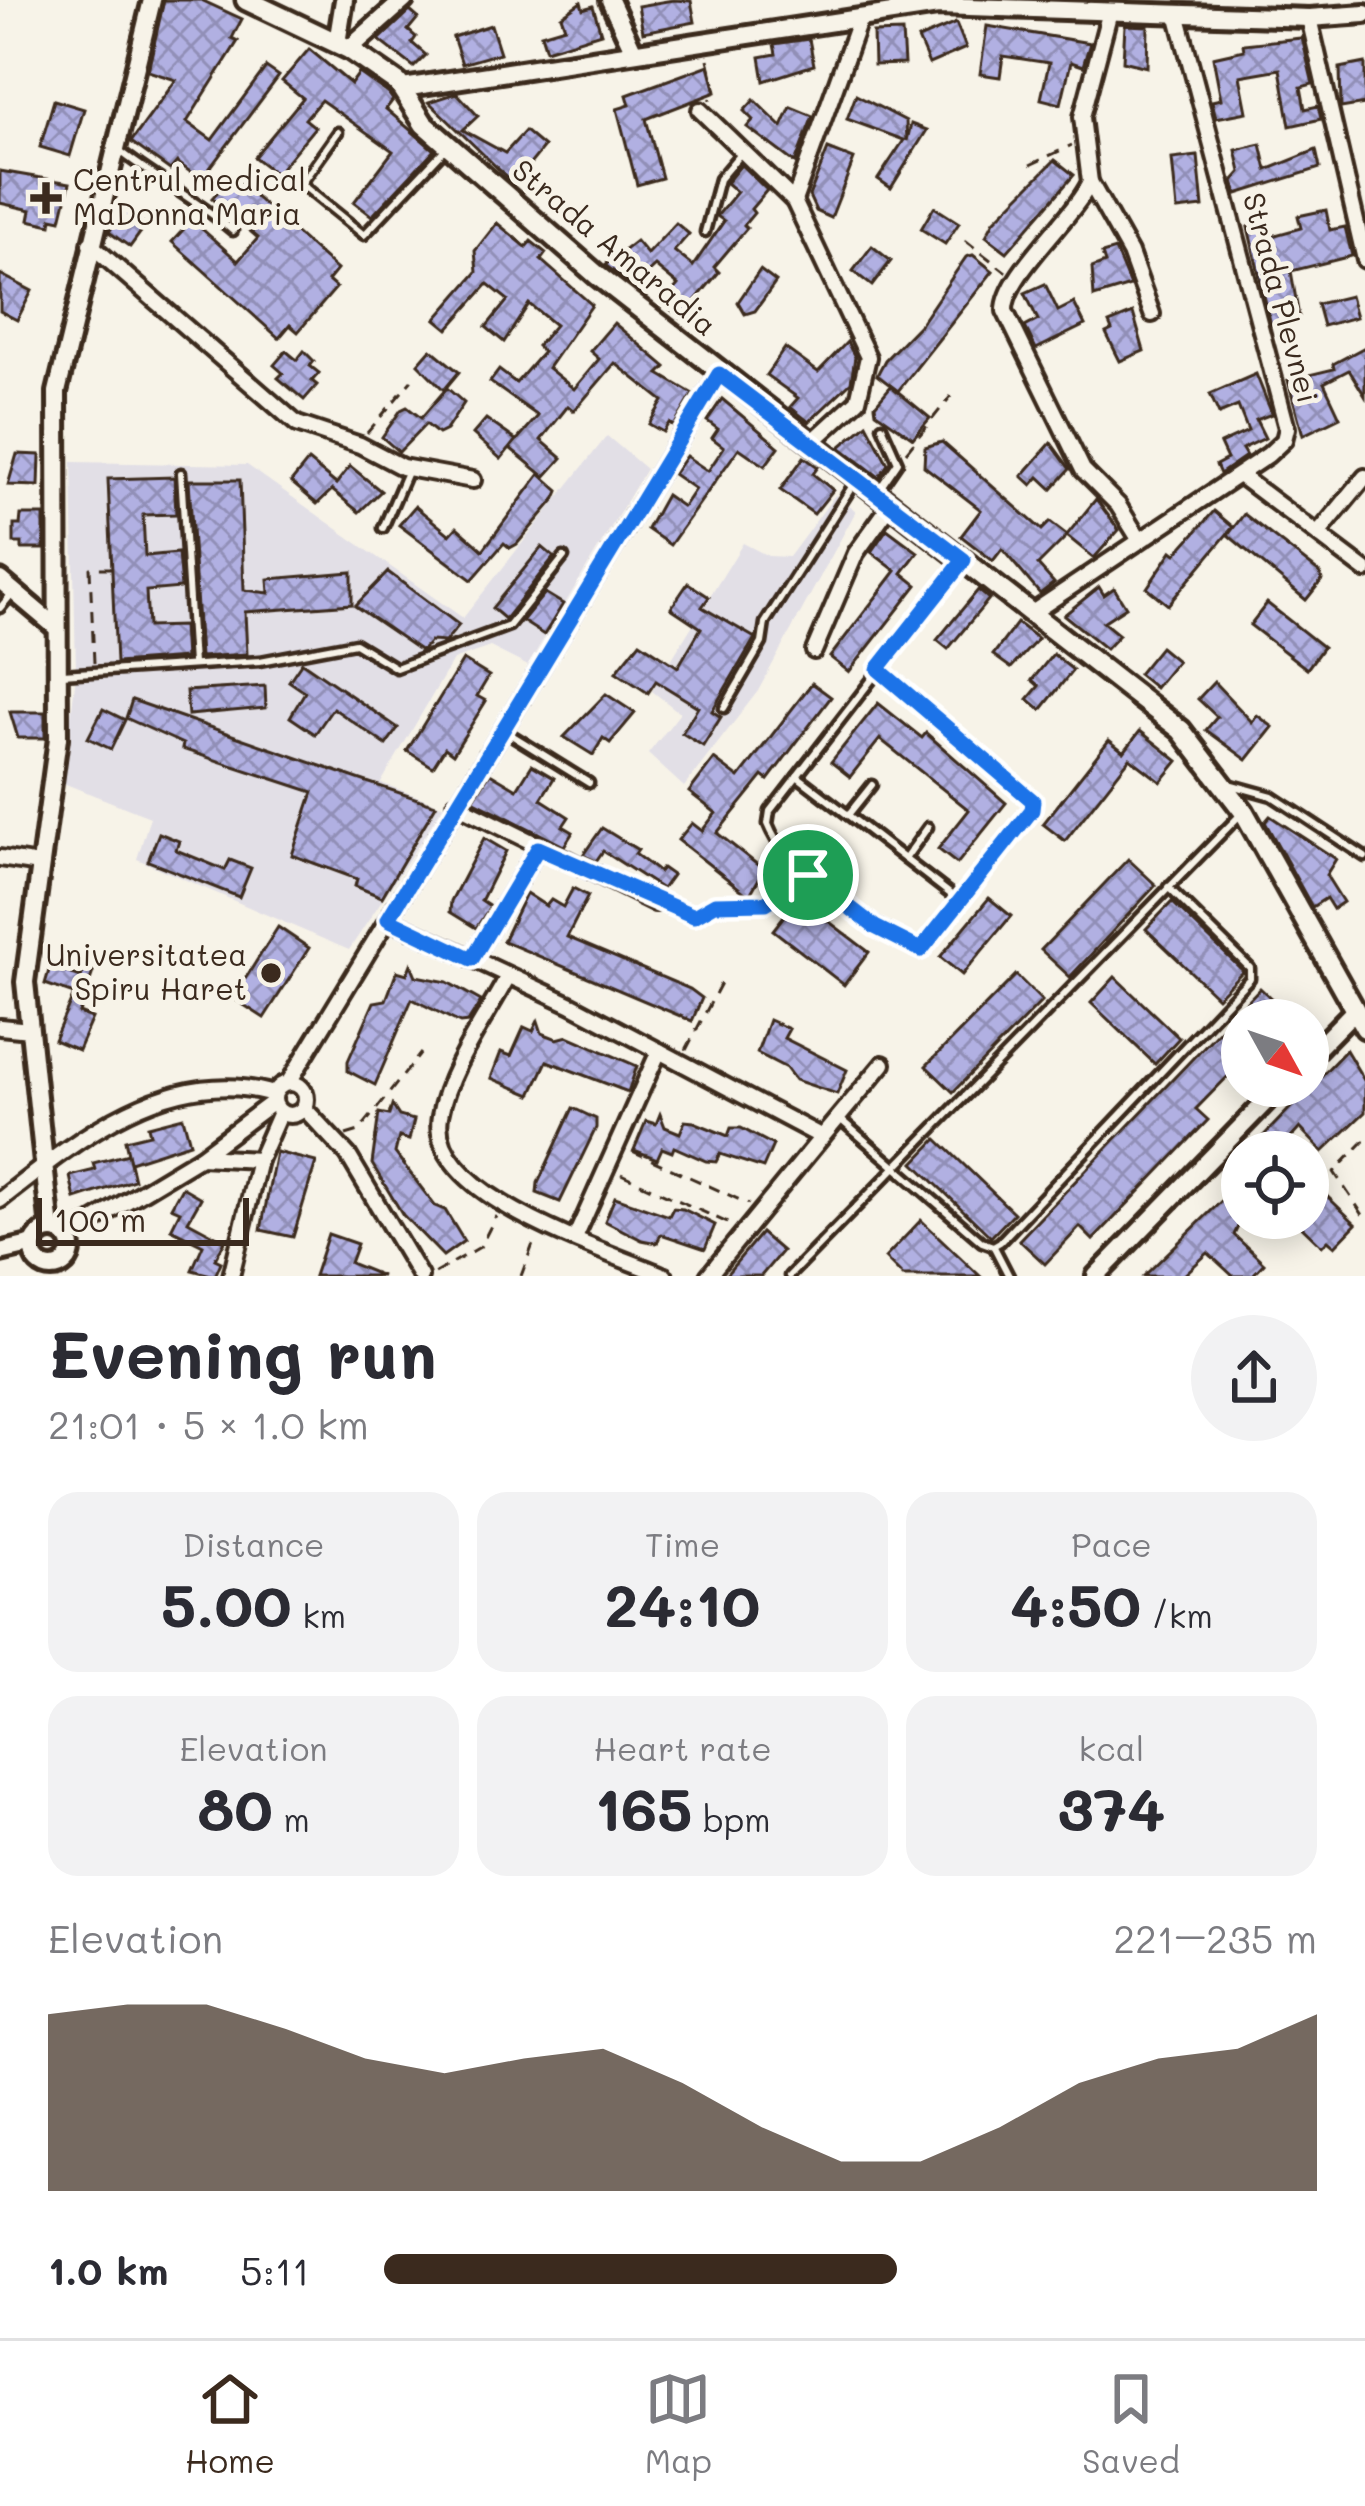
<!DOCTYPE html>
<meta charset="utf-8">
<style>
:root{--surface:#fff;--page:#f2f2f3;--text:#2b2b33;--muted:#7c7c81;--line:#e1e1e2;--accent:#3b2a1e}
body{margin:0;font-family:Mali,sans-serif;background:var(--page);color:var(--text);height:100vh;display:flex;flex-direction:column;font-size:45px;white-space:nowrap}
*{box-sizing:border-box;margin:0}
p{font-size:39px;color:var(--muted)}
.icon{flex:none;width:66px;height:66px;fill:none;stroke:currentColor;stroke-width:2;stroke-linecap:round;stroke-linejoin:round}
.map{position:relative;height:1276px;overflow:hidden}
.panel{display:flex;flex-direction:column;background:var(--surface);flex:1}
.panel>*{flex:none}
.needle{width:78px;rotate:130deg}
.tools{position:absolute;left:1221px;top:999px;display:grid;gap:24px}
.tools a{display:grid;place-items:center;width:108px;height:108px;border-radius:50%;background:var(--surface);box-shadow:0 6px 30px #0003;font-size:60px}
.scale{position:absolute;left:36px;bottom:30px;width:213px;box-sizing:border-box;padding-left:12px;border:6px solid #3b2a1e;border-top:0;font-size:33px;line-height:42px;white-space:nowrap;color:#3b2a1e;-webkit-text-stroke:9px #f7f3e8;paint-order:stroke}
.pin{position:absolute;display:grid;place-items:center;width:102px;height:102px;color:#fff;margin:-51px;border:6px solid #fff;border-radius:50%;box-shadow:0 3px 12px #0007}
.round{display:grid;place-items:center;flex:none;width:126px;height:126px;border-radius:63px;background:var(--page)}
.overview{display:flex;align-items:center;justify-content:space-between;height:204px;padding:0 48px}
h1{font-size:66px;font-weight:800;line-height:90px}
.metrics{display:grid;grid-template-columns:repeat(3,1fr);gap:18px;height:204px;padding:12px 48px}
.metrics div{display:grid;align-content:center;border-radius:30px;background:var(--page);text-align:center}
.metrics b{font-size:60px;font-weight:800}
.metrics small{font-size:33px;font-weight:400}
.metrics p{font-size:33px}
.chart{height:336px;padding:24px 48px}
.chart p{display:flex;justify-content:space-between}
.chart svg{width:100%;height:216px;margin-top:12px;fill:var(--accent);opacity:.7}
ul{padding:0 48px;list-style:none;font-size:39px}
li{display:grid;grid-template-columns:192px 144px 1fr;align-items:center;height:90px}
li i{height:30px;border-radius:15px;background:var(--accent)}
.tab-bar{display:flex;justify-content:space-around;align-items:center;height:168px;border-top:3px solid var(--line);background:var(--surface);font-size:33px;color:var(--muted)}
.tab-bar a{display:grid;justify-items:center;gap:6px}
.tab-bar .selected{color:var(--accent)}
.map>svg:first-child{display:block}
</style>
<div class="map">
<svg width="1365" height="1276" viewBox="0 0 1365 1276">
<defs>
<pattern id="building-cross-hatch" width="8" height="8" patternUnits="userSpaceOnUse" patternTransform="scale(3)"><rect width="8" height="8" fill="#b1b0e2"/><path d="M0 0l8 8M0 8l8-8" fill="none" stroke="#918fb7"/></pattern>
</defs>
<rect width="100%" height="100%" fill="#f7f3e8"/>
<filter id="ink" filterUnits="userSpaceOnUse"><feTurbulence type="fractalNoise" baseFrequency=".00833" numOctaves="2"/><feDisplacementMap in="SourceGraphic" scale="24" xChannelSelector="R" yChannelSelector="G"/><feConvolveMatrix kernelMatrix="1 2 1 2 8 2 1 2 1" color-interpolation-filters="sRGB"/></filter>
<g filter="url(#ink)">
<g fill="#e2dfe6">
<polygon points="607,436 646,469 528,666 490,647 453,660 381,783 444,806 349,950 137,859 150,817 63,783 76,675 72,462 247,465 463,618"/>
<polygon points="835,495 856,511 758,691 684,787 648,754 680,713 652,691 743,543 768,556 789,557"/>
</g>
<g fill="url(#building-cross-hatch)" stroke="#3b2a1e" stroke-width="3">
<polygon points="164,0 201,0 242,19 232,38 238,41 187,122 212,140 266,67 279,76 201,180 177,162 170,170 131,142 176,80 148,71"/>
<polygon points="673,0 691,1 695,22 643,32 638,6"/>
<polygon points="581,2 583,9 593,6 601,33 546,50 541,34 565,27 561,16"/>
<polygon points="410,11 418,18 408,30 416,37 412,43 426,55 414,67 379,40"/>
<polygon points="956,23 966,48 929,64 918,39"/>
<polygon points="491,25 500,53 462,64 453,37"/>
<polygon points="1125,25 1148,26 1147,67 1123,61"/>
<polygon points="987,26 1090,43 1083,66 1071,62 1061,104 1041,99 1049,63 1003,56 1000,77 980,74"/>
<polygon points="902,32 904,64 874,65 873,33"/>
<polygon points="1302,38 1313,84 1301,87 1305,109 1318,106 1321,119 1290,126 1280,69 1240,76 1247,112 1216,118 1212,101 1221,99 1213,57 1244,50 1243,44"/>
<polygon points="809,39 814,65 764,81 760,57 776,54 774,44"/>
<polygon points="309,49 351,84 359,73 388,93 393,100 386,109 434,150 372,216 354,202 393,151 321,100 305,119 315,127 276,174 254,157 303,98 282,81"/>
<polygon points="1365,63 1365,104 1341,108 1340,68"/>
<polygon points="709,65 716,92 646,119 662,178 637,185 617,109 630,105 627,95"/>
<polygon points="457,93 478,116 463,130 505,153 525,131 544,147 514,184 429,102"/>
<polygon points="856,95 906,121 907,141 911,124 927,130 891,188 878,179 904,140 847,119"/>
<polygon points="54,100 84,109 70,156 40,147"/>
<polygon points="754,100 782,127 791,107 813,116 795,163 747,127 753,120 744,111"/>
<polygon points="1261,144 1267,170 1316,150 1320,168 1237,194 1233,181 1241,172 1236,150"/>
<polygon points="828,149 854,159 831,218 816,211 809,196"/>
<polygon points="1198,156 1203,207 1177,210 1172,159"/>
<polygon points="1055,160 1074,175 1007,252 986,236 994,221"/>
<polygon points="741,165 767,190 751,209 754,213 744,225 747,228 714,267 719,272 681,318 663,303 678,285 655,266 633,286 605,265 636,241 647,254 676,223 689,234 674,251 693,266 724,221 717,216 737,192 726,183"/>
<polygon points="0,171 70,183 61,220 52,218 51,225 29,220 31,210 0,203"/>
<polygon points="232,176 337,270 328,281 336,288 298,332 290,325 279,338 172,242 192,220 238,261 258,238 212,198"/>
<polygon points="934,207 959,223 945,244 921,229"/>
<polygon points="124,209 146,225 130,247 109,232"/>
<polygon points="1326,210 1330,230 1345,227 1352,256 1291,271 1299,317 1271,325 1248,227 1268,222 1272,236 1301,228 1298,216"/>
<polygon points="497,223 526,247 531,241 546,253 541,260 592,305 548,368 574,389 599,359 590,351 614,323 666,367 659,374 693,394 674,426 669,423 663,432 649,424 663,401 615,363 574,411 568,406 541,440 562,458 545,477 510,448 538,416 490,382 499,370 516,383 543,352 537,346 555,325 529,304 504,342 486,327 508,300 488,284 448,329 436,319 477,272 475,251"/>
<polygon points="872,246 891,261 872,286 853,271"/>
<polygon points="1115,250 1130,286 1094,297 1092,268 1105,263 1102,254"/>
<polygon points="973,255 993,271 898,391 877,375 885,360 921,323 966,257"/>
<polygon points="760,270 776,282 755,311 745,314 738,302"/>
<polygon points="0,274 32,291 17,320 0,311"/>
<polygon points="1045,284 1058,311 1074,303 1085,325 1036,349 1025,327 1038,320 1025,293"/>
<polygon points="1350,296 1356,317 1323,326 1317,304"/>
<polygon points="1133,313 1144,351 1120,361 1106,333 1112,330 1109,323"/>
<polygon points="847,342 855,357 851,382 809,422 790,407 798,398 766,375 785,348 818,372"/>
<polygon points="1365,347 1365,396 1349,370 1324,383 1340,417 1303,435 1288,380 1334,369 1333,364"/>
<polygon points="431,349 459,372 444,390 418,364"/>
<polygon points="286,351 297,360 304,351 314,361 310,366 319,373 312,381 317,385 304,400 278,378 283,373 274,365"/>
<polygon points="1256,374 1272,414 1256,420 1265,438 1242,449 1246,456 1220,474 1216,465 1227,459 1220,444 1248,431 1238,406 1219,414 1210,394"/>
<polygon points="891,386 930,418 913,438 876,412 875,405"/>
<polygon points="447,388 464,403 446,430 438,434 426,424 399,452 382,437 401,410 407,407 421,418"/>
<polygon points="722,399 779,447 765,466 739,448 670,545 647,529 666,495 683,507 695,489 673,474 686,456 708,471 724,447 712,438 718,429 707,421"/>
<polygon points="486,419 516,440 501,459 473,434"/>
<polygon points="867,424 888,464 879,477 840,447"/>
<polygon points="942,442 1042,530 1050,522 1067,535 1096,499 1119,530 1094,558 1067,536 1038,565 1054,583 1040,594 1002,549 993,561 961,536 981,510 924,466 925,447"/>
<polygon points="1051,443 1070,469 1052,489 1039,477 1032,485 1022,476"/>
<polygon points="17,454 40,455 39,486 8,485"/>
<polygon points="804,457 818,467 813,474 833,490 814,514 780,490"/>
<polygon points="308,461 336,484 350,466 381,491 359,512 332,490 317,504 291,482"/>
<polygon points="540,474 559,491 556,498 517,544 510,548 504,543 472,580 399,525 415,506 450,535 457,527 483,550"/>
<polygon points="174,477 176,514 143,515 145,556 178,553 181,588 146,591 148,627 183,626 185,658 116,663 108,479"/>
<polygon points="189,480 240,480 244,590 269,593 268,579 352,572 352,604 245,612 247,654 200,657"/>
<polygon points="1214,511 1233,527 1168,605 1147,588 1172,551 1176,554"/>
<polygon points="1244,514 1320,573 1322,580 1306,600 1228,535"/>
<polygon points="21,515 44,515 44,549 22,549 22,543 14,543 14,525 20,525"/>
<polygon points="887,529 918,552 902,573 917,585 849,672 830,657 896,571 871,552"/>
<polygon points="542,547 554,557 505,619 492,608"/>
<polygon points="388,572 459,625 445,642 431,641 421,651 355,606"/>
<polygon points="688,583 709,597 702,607 755,638 712,711 721,717 703,746 682,733 698,707 656,681 648,693 616,672 640,642 678,667 701,628 671,608"/>
<polygon points="1099,587 1104,595 1114,588 1126,607 1103,622 1119,635 1106,649 1064,615"/>
<polygon points="978,590 989,599 948,649 937,640"/>
<polygon points="545,593 563,604 544,635 522,621"/>
<polygon points="1267,603 1323,647 1307,669 1250,625"/>
<polygon points="1017,623 1038,639 1011,668 993,655"/>
<polygon points="1160,647 1177,661 1155,688 1138,674"/>
<polygon points="1053,654 1073,670 1041,710 1028,699 1039,686 1032,680"/>
<polygon points="463,660 489,676 477,696 486,701 453,754 445,748 433,767 407,751"/>
<polygon points="302,662 398,728 386,745 333,708 315,734 290,717 305,692 289,681"/>
<polygon points="1214,682 1252,722 1257,715 1273,727 1247,760 1206,730 1217,717 1198,699"/>
<polygon points="812,683 831,697 768,780 763,776 717,833 764,870 749,896 678,840 692,823 702,831 716,813 689,792 714,759 739,778"/>
<polygon points="265,686 266,708 188,715 186,691"/>
<polygon points="606,694 635,713 610,743 603,738 593,755 564,737"/>
<polygon points="132,700 358,779 436,805 382,897 355,886 357,879 292,855 313,792 182,749 183,744 126,718"/>
<polygon points="878,703 922,738 926,733 1006,803 957,864 938,849 969,810 880,739 850,777 831,762"/>
<polygon points="103,709 125,720 111,749 88,738"/>
<polygon points="10,712 45,712 45,738 18,738"/>
<polygon points="1140,731 1178,761 1161,782 1130,758 1065,841 1043,824 1109,740 1124,752"/>
<polygon points="532,765 554,778 541,799 569,817 563,826 573,832 564,846 473,800 490,773 517,789"/>
<polygon points="1270,816 1336,859 1326,875 1343,902 1333,909 1326,898 1312,907 1265,822"/>
<polygon points="602,828 638,850 635,854 659,872 662,868 672,875 662,889 603,851 596,861 583,855"/>
<polygon points="159,833 179,841 176,850 225,870 230,860 251,868 239,897 148,861"/>
<polygon points="484,838 506,851 481,901 490,907 476,928 450,912 451,901"/>
<polygon points="1128,859 1156,885 1070,977 1041,950"/>
<polygon points="573,888 588,896 567,937 690,989 702,998 692,1021 503,941 526,893 546,906 551,900 563,907"/>
<polygon points="798,898 869,952 844,985 773,930"/>
<polygon points="989,898 1011,916 962,975 940,957"/>
<polygon points="1172,902 1243,971 1217,997 1146,929"/>
<polygon points="278,927 309,948 264,1018 233,998"/>
<polygon points="411,964 416,976 447,982 481,1001 468,1022 460,1023 412,999 375,1085 348,1071 348,1061 374,1002 386,1000 397,971 407,974"/>
<polygon points="86,966 94,969 79,1013 92,1018 78,1050 54,1040 74,994 45,984 50,967 81,977"/>
<polygon points="1016,975 1042,1001 953,1092 926,1066"/>
<polygon points="1115,977 1179,1038 1155,1064 1091,1003"/>
<polygon points="1260,988 1288,1014 1282,1020 1242,1020 1242,1062 1196,1109 1208,1120 1093,1240 1080,1227 1045,1264 1019,1240"/>
<polygon points="769,1020 789,1029 784,1038 847,1070 837,1094 795,1080 786,1068 757,1053"/>
<polygon points="538,1021 542,1033 557,1039 568,1036 637,1066 628,1092 547,1061 531,1095 491,1078 501,1052 511,1056 524,1027 533,1031"/>
<polygon points="1346,1050 1365,1082 1365,1112 1323,1152 1300,1128 1278,1152 1248,1152"/>
<polygon points="392,1105 399,1116 414,1120 409,1140 399,1137 395,1153 435,1206 445,1210 464,1241 443,1256 403,1215 372,1164 379,1113 389,1115"/>
<polygon points="573,1108 596,1119 596,1128 560,1202 537,1193 538,1183"/>
<polygon points="660,1114 665,1127 680,1133 685,1121 694,1122 728,1136 731,1128 741,1128 773,1145 763,1168 720,1154 716,1162 706,1161 674,1147 672,1152 662,1148 657,1159 634,1150 646,1121 656,1124"/>
<polygon points="183,1117 190,1143 130,1162 125,1140 150,1134 148,1126"/>
<polygon points="937,1139 1014,1213 991,1237 914,1163"/>
<polygon points="276,1152 316,1162 293,1237 261,1230"/>
<polygon points="128,1154 134,1180 75,1199 70,1176 95,1170 93,1163"/>
<polygon points="1308,1178 1356,1224 1335,1246 1328,1240 1322,1246 1293,1218 1308,1218"/>
<polygon points="1242,1181 1242,1218 1234,1235 1264,1263 1252,1276 1233,1276 1208,1253 1183,1276 1144,1276"/>
<polygon points="182,1187 201,1198 188,1221 225,1241 215,1259 221,1262 215,1276 192,1270 203,1245 171,1229 180,1211 171,1207"/>
<polygon points="615,1197 669,1216 673,1208 683,1209 715,1225 705,1249 661,1234 657,1243 642,1240 605,1221"/>
<polygon points="921,1220 980,1276 903,1276 885,1258"/>
<polygon points="761,1233 782,1251 761,1276 725,1276"/>
<polygon points="328,1234 357,1244 350,1263 382,1276 314,1276"/>
</g>
<g fill="none" stroke-linecap="round" stroke-linejoin="round">
<g stroke="#3b2a1e" stroke-width="15">
<g id="service">
<polyline points="338,132 301,184 364,235 445,149"/>
<path d="M 119,150 C 156,180 197,199 233,231"/>
<polyline points="705,232 719,179 740,154"/>
<polyline points="181,473 193,664"/>
<polyline points="878,491 898,462 882,426"/>
<polyline points="383,528 407,472"/>
<polyline points="0,608 11,595"/>
<path d="M 878,669 L 1033,801 L 1022,825 L 921,950 C 869,917 793,886 768,824 L 770,811 L 962,563"/>
<polyline points="62,674 260,661 355,643 396,668 509,626 564,557"/>
<polyline points="724,708 762,643 765,623 855,482"/>
<polyline points="505,731 589,783"/>
<polyline points="797,776 848,815 872,785"/>
<polyline points="1232,785 1272,796 1365,857"/>
<polyline points="848,815 958,900"/>
<polyline points="905,859 928,827"/>
<polyline points="658,904 694,916 715,904 766,903 808,875"/>
<polyline points="840,1119 982,1242 993,1246 1000,1242 1250,978 1250,968 1168,887"/>
<polyline points="994,1247 1009,1276"/>
<polyline points="789,1276 1241,814"/>
</g>
</g>
<g stroke="#3b2a1e" stroke-width="22">
<g id="minor">
<path d="M 1110,11 L 1082,117 L 1090,182 C 1074,218 1004,275 1005,311 L 1083,470 L 1118,505 L 1139,539"/>
<polyline points="1309,18 1365,260"/>
<polyline points="700,110 794,201 868,357 858,400 810,444"/>
<polyline points="1090,182 1130,253 1152,314"/>
<polyline points="794,201 860,18"/>
<polyline points="90,244 297,424 360,445 402,467 473,480"/>
<polyline points="1239,475 1365,570"/>
<polyline points="1318,534 1365,477"/>
<polyline points="1032,613 1268,455 1284,440 1287,428 1177,13"/>
<polyline points="814,651 856,553 891,504"/>
<polyline points="455,804 655,903"/>
<polyline points="0,858 39,864"/>
<polyline points="388,919 572,1005 822,1137 883,1064"/>
<polyline points="472,959 538,848"/>
<path d="M 508,976 C 486,1018 448,1069 440,1116 C 426,1196 605,1250 665,1276"/>
<polyline points="0,1027 30,1030"/>
<polyline points="289,1082 719,374"/>
<circle cx="290" cy="1099" r="16"/>
<polyline points="304,1108 348,1155 420,1276"/>
<polyline points="200,1157 259,1160"/>
<path d="M 0,1200 C 77,1139 170,1064 274,1094"/>
<polyline points="576,1236 659,1051"/>
<polyline points="67,1237 200,1157 273,1102"/>
<polyline points="231,1276 259,1160 280,1112"/>
<polyline points="708,1276 822,1137"/>
</g>
</g>
<g stroke="#3b2a1e" stroke-width="26">
<g id="tertiary">
<polyline points="610,0 634,52"/>
<polyline points="337,43 344,0"/>
<polyline points="349,49 404,0"/>
<polyline points="403,88 938,6 1309,18 1365,14"/>
<polyline points="0,580 57,628"/>
<polyline points="1308,1058 1355,1010"/>
<polyline points="51,1230 25,982 58,738 57,392 152,0"/>
<circle cx="52" cy="1249" r="19"/>
<polyline points="0,1252 34,1244"/>
<polyline points="1096,1276 1281,1086"/>
</g>
</g>
<g stroke="#3b2a1e" stroke-width="27">
<polyline id="secondary" points="246,0 349,49 398,83 424,124 598,276 1181,730 1244,812 1365,1028"/>
</g>
<g stroke="#3b2a1e" stroke-width="3" stroke-dasharray="12 9" stroke-linecap="butt">
<polyline points="708,59 716,92 709,100"/>
<polyline points="1030,165 1072,145"/>
<polyline points="965,240 1006,272"/>
<polyline points="367,433 412,380"/>
<polyline points="906,452 951,396"/>
<polyline points="94,663 90,568 112,568"/>
<polyline points="686,1050 724,977"/>
<polyline points="346,1135 359,1131 421,1053"/>
<polyline points="1365,1140 1334,1172 1365,1218"/>
<polyline points="632,1151 749,1204"/>
<polyline points="621,1174 732,1225"/>
<polyline points="435,1273 480,1247 496,1216"/>
<polyline points="521,1276 535,1239"/>
</g>
<use href="#service" stroke="#f7f3e8" stroke-width="6"/>
<use href="#minor" stroke="#f7f3e8" stroke-width="14"/>
<use href="#tertiary" stroke="#f7f3e8" stroke-width="16"/>
<use href="#secondary" stroke="#f7f3e8" stroke-width="18"/>
</g>
</g>
<g fill="none" stroke-linecap="round" stroke-linejoin="round" filter="url(#ink)">
<g stroke="#fff" stroke-width="24">
<polygon id="route" points="719,374 964,560 878,669 1033,801 1032,810 921,950 875,927 808,875 766,903 715,904 694,916 538,848 472,959 388,919"/>
</g>
<use href="#route" stroke="#1a73e8" stroke-width="15"/>
</g>
<g fill="#3b2a1e" stroke="#f7f3e8" stroke-width="4.5">
<path d="M40 180h12v12h12v12h-12v12h-12v-12h-12v-12h12z"/>
<circle cx="271" cy="973" r="12"/>
</g>
<g text-anchor="middle" stroke-width="10" stroke-linejoin="round" paint-order="stroke">
<g font-size="30" fill="#3b2a1e" stroke="#f7f3e8" text-anchor="start">
<text x="73" y="191">Centrul medical<tspan x="73" dy="34">MaDonna Maria</tspan></text>
<text x="247" y="966" text-anchor="end">Universitatea<tspan x="247" dy="34">Spiru Haret</tspan></text>
</g>
<g font-size="30" fill="#3b2a1e" stroke="#f7f3e8">
<text transform="translate(614 248) rotate(40)" y="10">Strada Amaradia</text>
<text transform="translate(1280 298) rotate(75)" y="10">Strada Plevnei</text>
</g>
</g>
</svg>
<div class="tools">
<a><svg class="needle" viewBox="-14 -14 28 28"><path d="M0-13l5 13h-10z" fill="#e53935"/><path d="M0 13l5-13h-10z" fill="#7c7c81"/></svg></a>
<a><svg class="icon" aria-label="locate" viewBox="0 0 24 24"><circle cx="12" cy="12" r="6"/><path d="M12 2v4M12 18v4M2 12h4M18 12h4"/></svg></a>
</div>
<div class="scale">100 m</div>
<div class="pin" style="left:808px;top:875px;background:#1e9e55"><svg class="icon" aria-label="arrive" viewBox="0 0 24 24"><path d="M6 21V4h12l-3 4 3 4H6"/></svg></div>
</div>
<section class="panel">
<div class="overview"><div><h1>Evening run</h1><p>21:01 · 5 × 1.0 km</p></div><a class="round"><svg class="icon" aria-label="share" viewBox="0 0 24 24"><path d="M12 15V3M7 8l5-5 5 5M5 13v7h14v-7"/></svg></a></div>
<div class="metrics">
<div><p>Distance</p><b>5.00<small> km</small></b></div>
<div><p>Time</p><b>24:10</b></div>
<div><p>Pace</p><b>4:50<small> /km</small></b></div>
</div>
<div class="metrics">
<div><p>Elevation</p><b>80<small> m</small></b></div>
<div><p>Heart rate</p><b>165<small> bpm</small></b></div>
<div><p>kcal</p><b>374</b></div>
</div>
<div class="chart"><p><span>Elevation</span>221–235 m</p>
<svg viewBox="0 0 160 44" preserveAspectRatio="none"><path d="M0 44V8L10 6L20 6L30 11L40 17L50 20L60 17L70 15L80 22L90 31L100 38L110 38L120 31L130 22L140 17L150 15L160 8V44z"/></svg>
</div>
<ul>
<li><b>1.0 km</b>5:11<i style="width:55%"></i></li>
</ul>
</section>
<nav class="tab-bar">
<a class="selected"><svg class="icon" aria-label="home" viewBox="0 0 24 24"><path d="M3 11l9-7 9 7M6 9v11h12V9"/></svg>Home</a>
<a><svg class="icon" aria-label="map" viewBox="0 0 24 24"><path d="M3 6l6-2 6 2 6-2v14l-6 2-6-2-6 2zM9 4v14M15 6v14"/></svg>Map</a>
<a><svg class="icon" aria-label="saved" viewBox="0 0 24 24"><path d="M7 4h10v16l-5-4-5 4z"/></svg>Saved</a>
</nav>
